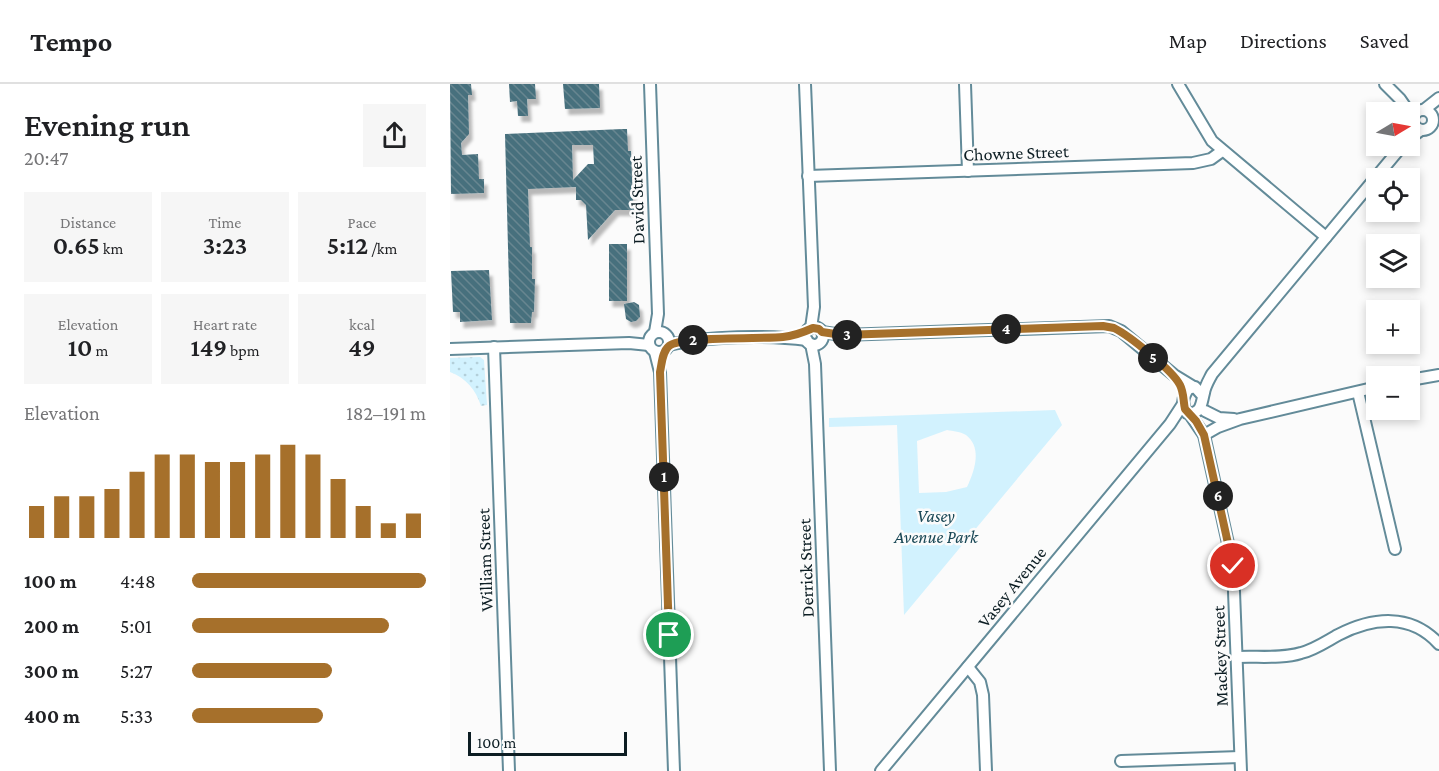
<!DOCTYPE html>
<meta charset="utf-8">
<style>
:root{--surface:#fff;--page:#f6f6f6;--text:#202124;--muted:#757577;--line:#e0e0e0;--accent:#a6702b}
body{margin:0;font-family:"Crimson Pro",serif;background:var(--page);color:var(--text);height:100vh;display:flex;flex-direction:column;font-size:22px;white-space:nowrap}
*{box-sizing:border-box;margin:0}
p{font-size:20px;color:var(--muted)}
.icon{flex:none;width:33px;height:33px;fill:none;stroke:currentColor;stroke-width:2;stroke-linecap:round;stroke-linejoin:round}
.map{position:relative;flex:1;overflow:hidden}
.sheet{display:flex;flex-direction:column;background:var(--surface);width:450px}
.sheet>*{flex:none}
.needle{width:39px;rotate:80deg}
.fabs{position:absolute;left:916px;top:18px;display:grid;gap:12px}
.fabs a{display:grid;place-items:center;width:54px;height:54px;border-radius:0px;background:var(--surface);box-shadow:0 3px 9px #0003;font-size:30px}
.scale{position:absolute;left:18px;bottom:15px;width:159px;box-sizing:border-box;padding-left:6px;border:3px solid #0c1d23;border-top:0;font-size:16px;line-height:21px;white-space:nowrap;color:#0c1d23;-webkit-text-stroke:4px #fbfbfb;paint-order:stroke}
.pin{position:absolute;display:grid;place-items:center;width:51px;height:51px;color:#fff;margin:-26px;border:3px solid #fff;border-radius:50%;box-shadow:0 2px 6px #0007}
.km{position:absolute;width:30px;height:30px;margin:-15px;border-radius:50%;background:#222;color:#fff;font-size:16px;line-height:30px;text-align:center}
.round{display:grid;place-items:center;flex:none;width:63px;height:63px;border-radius:0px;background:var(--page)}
.summary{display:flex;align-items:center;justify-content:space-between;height:102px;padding:0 24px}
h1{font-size:33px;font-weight:600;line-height:45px}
.figures{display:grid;grid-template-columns:repeat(3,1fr);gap:9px;height:102px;padding:6px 24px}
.figures div{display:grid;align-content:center;border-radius:0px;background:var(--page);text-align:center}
.figures b{font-size:26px;font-weight:600}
.figures small{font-size:16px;font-weight:400}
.figures p{font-size:16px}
.chart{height:168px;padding:12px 24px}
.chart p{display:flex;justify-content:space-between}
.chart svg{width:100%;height:108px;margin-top:6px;stroke:var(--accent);stroke-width:6}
ul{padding:0 24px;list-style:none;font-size:20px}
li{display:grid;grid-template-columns:96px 72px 1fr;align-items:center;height:45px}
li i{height:15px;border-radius:8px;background:var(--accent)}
header{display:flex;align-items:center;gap:36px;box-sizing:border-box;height:84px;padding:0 30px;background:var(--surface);border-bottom:2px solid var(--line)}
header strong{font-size:28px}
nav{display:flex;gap:33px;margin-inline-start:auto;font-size:21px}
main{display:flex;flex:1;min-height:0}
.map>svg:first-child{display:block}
</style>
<header>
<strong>Tempo</strong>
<nav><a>Map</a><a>Directions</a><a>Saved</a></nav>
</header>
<main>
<section class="sheet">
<div class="summary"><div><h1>Evening run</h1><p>20:47</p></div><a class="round"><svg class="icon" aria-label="share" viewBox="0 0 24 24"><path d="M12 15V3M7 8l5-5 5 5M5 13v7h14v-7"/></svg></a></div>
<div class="figures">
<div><p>Distance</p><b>0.65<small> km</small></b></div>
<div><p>Time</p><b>3:23</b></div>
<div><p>Pace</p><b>5:12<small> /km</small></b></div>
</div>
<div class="figures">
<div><p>Elevation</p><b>10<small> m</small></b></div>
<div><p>Heart rate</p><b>149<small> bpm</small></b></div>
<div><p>kcal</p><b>49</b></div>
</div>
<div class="chart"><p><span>Elevation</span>182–191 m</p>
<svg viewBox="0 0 160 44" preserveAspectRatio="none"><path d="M5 44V31M15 44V27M25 44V27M35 44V24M45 44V17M55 44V10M65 44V10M75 44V13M85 44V13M95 44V10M105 44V6M115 44V10M125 44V20M135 44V31M145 44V38M155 44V34"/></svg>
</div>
<ul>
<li><b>100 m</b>4:48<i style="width:100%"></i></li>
<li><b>200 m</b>5:01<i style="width:84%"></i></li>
<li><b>300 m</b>5:27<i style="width:60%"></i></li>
<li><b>400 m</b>5:33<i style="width:56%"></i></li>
</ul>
</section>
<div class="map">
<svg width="989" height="687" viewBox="0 0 989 687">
<defs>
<pattern id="grass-dots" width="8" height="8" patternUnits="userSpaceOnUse" patternTransform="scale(1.5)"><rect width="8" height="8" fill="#d2f2fe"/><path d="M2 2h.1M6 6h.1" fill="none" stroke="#b3cfd9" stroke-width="1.8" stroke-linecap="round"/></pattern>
<pattern id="building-back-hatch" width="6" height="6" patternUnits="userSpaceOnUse" patternTransform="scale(1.5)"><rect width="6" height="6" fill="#476f7d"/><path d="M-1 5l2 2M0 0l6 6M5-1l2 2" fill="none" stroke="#688690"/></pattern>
<filter id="shadow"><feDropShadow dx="3.5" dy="6" stdDeviation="1.5" flood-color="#0004"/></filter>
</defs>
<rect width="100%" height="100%" fill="#fbfbfb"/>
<path fill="url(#grass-dots)" d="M 30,273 L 34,276 L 37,321 L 31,322 C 26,306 16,294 0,288 L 0,274 Z"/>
<path fill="#d2f2fe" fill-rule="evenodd" d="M 605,326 L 612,341 L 454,531 L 447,341 L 379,343 L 379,334 ZM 497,346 C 503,347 511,348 516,351 C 533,364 524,388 517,403 L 496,408 L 469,409 L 467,357 Z"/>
<g fill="url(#building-back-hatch)" fill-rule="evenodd" filter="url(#shadow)">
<polygon points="0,0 21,0 22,11 18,11 19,50 11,59 12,71 28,70 29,95 34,95 34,109 1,110"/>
<polygon points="59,0 85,0 86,15 77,15 78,32 68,32 67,17 60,18"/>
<polygon points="113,0 149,0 150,24 115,25"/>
<path d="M 173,45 L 177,45 L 178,67 L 181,67 L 183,120 L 189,126 L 165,126 L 138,156 L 136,121 L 131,116 L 126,116 L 126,103 L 78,105 L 80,163 L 82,163 L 82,195 L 85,195 L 84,228 L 82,228 L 81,239 L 60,239 L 55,50 ZM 122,61 L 143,61 L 144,80 L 138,80 L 123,96 Z"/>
<rect x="159" y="160" width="18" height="57"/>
<polygon points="39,186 42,236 10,238 10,228 3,228 1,187"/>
<polygon points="184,218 189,221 190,233 186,237 181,238 176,235 174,220"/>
</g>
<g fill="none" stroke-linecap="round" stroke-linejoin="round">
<g stroke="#638b99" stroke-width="14">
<g id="street">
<polyline points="200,0 208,230 205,248"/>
<polyline points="355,0 364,223 361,244"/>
<polyline points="515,0 518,87"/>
<polyline points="728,0 762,57 876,153"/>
<polyline points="935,0 950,15 959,28"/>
<polyline points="975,25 989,14"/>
<circle cx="973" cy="36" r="10"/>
<polyline points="960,54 971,46"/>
<polyline points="358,92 743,79 761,75 772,67"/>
<circle cx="364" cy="252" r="9"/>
<circle cx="209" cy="258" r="10"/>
<polyline points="372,248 392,251 659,242 671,247 724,291 742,302"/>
<polyline points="361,260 365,280 380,687"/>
<path d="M 219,261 C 257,252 318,251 357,256"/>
<polyline points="44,263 59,687"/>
<polyline points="0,265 179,259 199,261"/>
<polyline points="205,268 210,288 224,687"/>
<polyline points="960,296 989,291"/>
<polyline points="908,308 945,465"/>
<path d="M 753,312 L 745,303 L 738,305 C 733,313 731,320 737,329 C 752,330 751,320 754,309 C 755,302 759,296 762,290 L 952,62"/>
<polyline points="755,327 769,334 784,335"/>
<polyline points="739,329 754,351 783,482 791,687"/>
<polyline points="754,351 768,343 790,335 927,303"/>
<path d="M 787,573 C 808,572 832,575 851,569 C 864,566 877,557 888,551 C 923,533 961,529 989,560"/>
<polyline points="518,583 530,598 533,611 536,687"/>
<polyline points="671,677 790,673"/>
<polyline points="431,687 720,340 733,320"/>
</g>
</g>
<use href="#street" stroke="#fff" stroke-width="10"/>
</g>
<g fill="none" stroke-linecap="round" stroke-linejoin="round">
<g stroke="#fff" stroke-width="12">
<path id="route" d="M 219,551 L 210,288 C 212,279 212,268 219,262 C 230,252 313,255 333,253 C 345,252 354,248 363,244 L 369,245 L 372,248 L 392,251 L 653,242 L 664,244 C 680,252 723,287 730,301 C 734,309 733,316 735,325 L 746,337 L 754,351 L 783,482"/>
</g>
<use href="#route" stroke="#a6702b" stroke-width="8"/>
</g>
<g text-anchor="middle" stroke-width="5" stroke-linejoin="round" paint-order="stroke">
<g font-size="18" fill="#0c1d23" stroke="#fbfbfb">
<text transform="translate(566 69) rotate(-2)" y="6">Chowne Street</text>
<text transform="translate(187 116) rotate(-92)" y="6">David Street</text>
<text transform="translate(35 476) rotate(-92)" y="6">William Street</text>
<text transform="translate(356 484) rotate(-92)" y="6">Derrick Street</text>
<text transform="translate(562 503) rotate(-51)" y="6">Vasey Avenue</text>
<text transform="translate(770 572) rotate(-92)" y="6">Mackey Street</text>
</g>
<g font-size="18" font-style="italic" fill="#194755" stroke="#fbfbfb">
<text x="486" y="438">Vasey<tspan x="486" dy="21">Avenue Park</tspan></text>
</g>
</g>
</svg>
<div class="fabs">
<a><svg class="needle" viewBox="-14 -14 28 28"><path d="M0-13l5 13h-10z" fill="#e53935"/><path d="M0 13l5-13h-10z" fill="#757577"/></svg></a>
<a><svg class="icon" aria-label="locate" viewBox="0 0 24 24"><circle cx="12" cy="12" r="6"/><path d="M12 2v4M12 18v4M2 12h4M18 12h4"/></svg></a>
<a><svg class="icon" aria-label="layers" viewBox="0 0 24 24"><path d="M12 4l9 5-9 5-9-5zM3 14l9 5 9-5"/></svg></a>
<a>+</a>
<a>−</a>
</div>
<div class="scale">100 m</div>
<div class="pin" style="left:219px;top:551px;background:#1e9e55"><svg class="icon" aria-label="arrive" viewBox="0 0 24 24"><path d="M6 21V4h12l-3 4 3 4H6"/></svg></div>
<div class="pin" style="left:783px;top:482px;background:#d93025"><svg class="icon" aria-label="check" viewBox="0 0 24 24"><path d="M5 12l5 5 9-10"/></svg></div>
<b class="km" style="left:214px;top:393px">1</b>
<b class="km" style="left:243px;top:256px">2</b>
<b class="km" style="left:397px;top:251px">3</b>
<b class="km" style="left:556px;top:245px">4</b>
<b class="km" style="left:703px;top:274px">5</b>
<b class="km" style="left:768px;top:412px">6</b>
</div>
</main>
